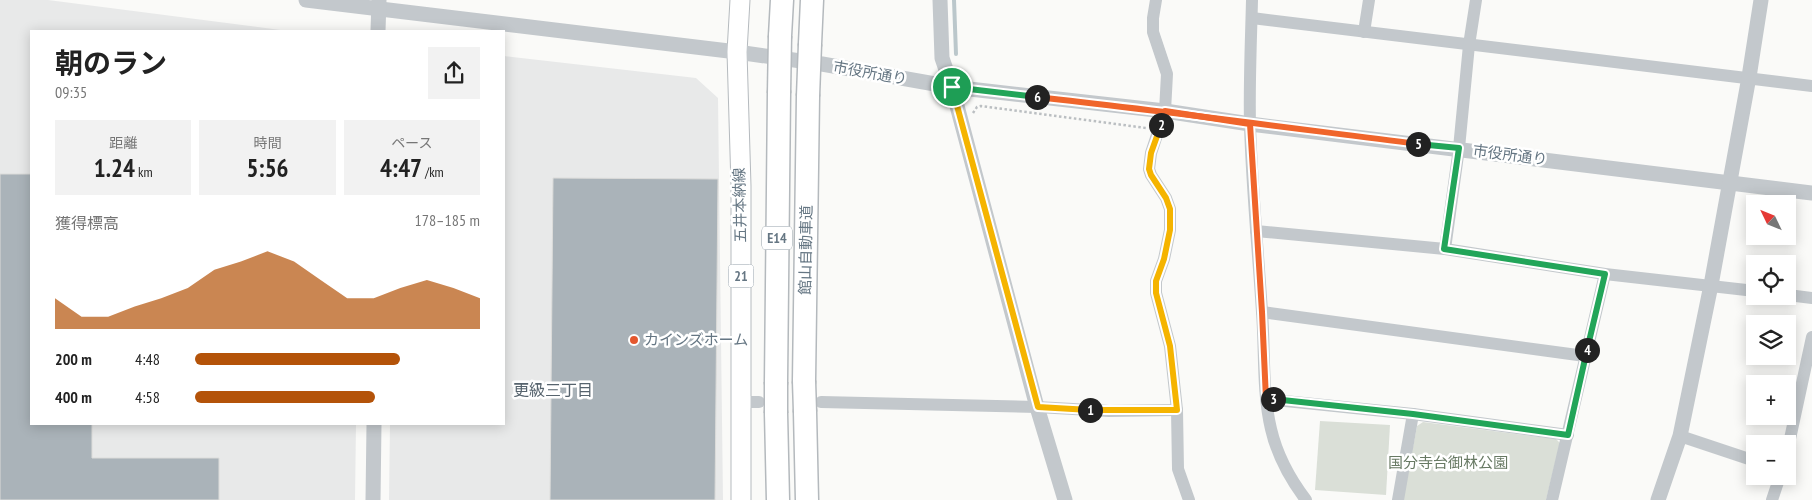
<!DOCTYPE html>
<html lang="ja">
<meta charset="utf-8">
<style>
:root{--surface:#fff;--page:#f2f2f2;--text:#222;--muted:#767676;--accent:#b45309}
body{margin:0;font-family:"PT Sans Narrow","Noto Sans JP",sans-serif;background:var(--page);color:var(--text);height:100vh;display:flex;flex-direction:column;font-size:19px;white-space:nowrap}
*{box-sizing:border-box;margin:0}
p{font-size:16px;color:var(--muted)}
.icon{flex:none;width:28px;height:28px;fill:none;stroke:currentColor;stroke-width:2;stroke-linecap:round;stroke-linejoin:round}
.map{position:relative;flex:1;overflow:hidden}
.panel{position:absolute;left:30px;top:30px;width:475px;height:395px;display:flex;flex-direction:column;background:var(--surface);border-radius:0px;box-shadow:0 2px 12px #0003}
.panel>*{flex:none}
.needle{width:32px;rotate:313deg}
.fabs{position:absolute;left:1746px;top:195px;display:grid;gap:10px}
.fabs a{display:grid;place-items:center;width:50px;height:50px;border-radius:0px;background:var(--surface);box-shadow:0 2px 12px #0003;font-size:25px}
.pin{position:absolute;display:grid;place-items:center;width:42px;height:42px;color:#fff;margin:-21px;border:2px solid #fff;border-radius:50%;box-shadow:0 1px 5px #0007}
.km{position:absolute;width:25px;height:25px;margin:-12px;border-radius:50%;background:#222;color:#fff;font-size:14px;line-height:25px;text-align:center}
.round{display:grid;place-items:center;flex:none;width:52px;height:52px;border-radius:0px;background:var(--page)}
.overview{display:flex;align-items:center;justify-content:space-between;height:85px;padding:0 25px}
h1{font-size:28px;font-weight:700;line-height:38px}
.stats{display:grid;grid-template-columns:repeat(3,1fr);gap:8px;height:85px;padding:5px 25px}
.stats div{display:grid;align-content:center;border-radius:0px;background:var(--page);text-align:center}
.stats b{font-size:25px;font-weight:700}
.stats small{font-size:14px;font-weight:400}
.stats p{font-size:14px}
.chart{height:140px;padding:10px 25px}
.chart p{display:flex;justify-content:space-between}
.chart svg{width:100%;height:90px;margin-top:5px;fill:var(--accent);opacity:.7}
ul{padding:0 25px;list-style:none;font-size:16px}
li{display:grid;grid-template-columns:80px 60px 1fr;align-items:center;height:38px}
li i{height:12px;border-radius:6px;background:var(--accent)}
.map>svg:first-child{display:block}
</style>
<div class="map">
<svg width="1812" height="500" viewBox="0 0 1812 500">
<rect width="100%" height="100%" fill="#fafaf8"/>
<g fill="#e8e9e9">
<polygon points="0,0 48,0 288,31 31,31 31,424 356,424 355,500 0,500"/>
<polygon points="504,56 696,78 718,98 723,500 389,500 390,424 504,424"/>
</g>
<g fill="#dadfd7">
<polygon points="1320,421 1390,425 1386,495 1315,490"/>
<polygon points="1423,422 1556,439 1560,443 1546,500 1403,500 1417,426"/>
</g>
<g fill="none" stroke-linecap="round" stroke-linejoin="round">
<polyline stroke="#bbc7cb" stroke-width="4" points="954,0 956,54"/>
</g>
<g fill="#aab3b9" stroke="#dcdcda">
<polygon points="0,174 31,174 31,424 92,424 92,458 219,458 219,500 0,500"/>
<polygon points="553,178 718,179 715,500 550,500"/>
</g>
<g fill="none" stroke-linecap="round" stroke-linejoin="round">
<g stroke="#b5babe" stroke-width="21">
<polyline id="primary" points="740,0 737,52 741,186 741,500"/>
</g>
<g stroke="#b4b9bd" stroke-width="25">
<g id="motorway">
<polyline points="780,36 782,0"/>
<polyline points="810,44 812,0"/>
<polyline points="804,381 808,96"/>
<polyline points="776,382 779,93"/>
<polyline points="805,412 807,500"/>
<polyline points="776,413 778,500"/>
</g>
</g>
<polyline stroke="#bbbfc2" stroke-width="2.5" stroke-dasharray="2.5 2.5" stroke-linecap="butt" points="973,113 977,107 981,106 1146,128"/>
<g stroke="#c3c8cc" stroke-width="12">
<polyline points="1156,0 1153,18 1153,32 1167,74 1165,111 1151,153 1149,169 1151,175 1166,198 1170,209 1170,230 1164,259 1156,281 1156,293 1170,346 1177,410 1178,469 1189,500"/>
<path d="M 1252,0 C 1251,42 1249,84 1250,126 C 1252,188 1258,250 1262,312 C 1265,351 1262,391 1271,429 C 1277,455 1290,479 1306,500"/>
<polyline points="1252,18 1812,86"/>
<polyline points="1364,32 1369,0"/>
<polyline points="1256,231 1445,249 1605,274 1755,291"/>
<polyline points="1445,249 1459,148 1469,45 1476,0"/>
<polyline points="1788,295 1812,298"/>
<polyline points="1262,312 1585,356"/>
<polyline points="1266,399 1413,414 1568,435"/>
<polyline points="741,402 759,402"/>
<polyline points="821,402 1037,407 1109,411 1177,410"/>
<polyline points="1680,436 1755,461"/>
<polyline points="1788,448 1812,337"/>
<polyline points="1398,500 1413,414"/>
<polyline points="1552,500 1605,274"/>
<polyline points="1772,500 1780,476"/>
</g>
<g stroke="#c3c8cc" stroke-width="15">
<polyline points="306,0 737,52 822,64 952,87 1165,111 1250,124 1812,193"/>
<polyline points="940,0 942,58 952,87 1037,407 1065,500"/>
<polyline points="378,31 379,0"/>
<polyline points="373,500 374,424"/>
<polyline points="1658,500 1680,436 1711,285 1749,77 1761,0"/>
</g>
<use href="#primary" stroke="#fff" stroke-width="19"/>
<use href="#motorway" stroke="#fff" stroke-width="22"/>
<g stroke="#b4b9bd" stroke-width="25" stroke-linecap="butt">
<g id="motorway-bridge">
<polyline points="779,93 780,36"/>
<polyline points="808,96 810,44"/>
<polyline points="804,381 805,412"/>
<polyline points="776,382 776,413"/>
</g>
</g>
<use href="#motorway-bridge" stroke="#fff" stroke-width="22"/>
</g>
<g fill="none" stroke-linecap="round" stroke-linejoin="round">
<g stroke="#fff" stroke-width="10">
<polyline id="split-1" points="952,87 1038,407 1090,410"/>
</g>
<g stroke="#fff" stroke-width="10">
<polyline id="split-2" points="1090,410 1177,410 1170,346 1156,293 1156,281 1164,259 1170,230 1170,209 1166,198 1151,175 1149,169 1151,153 1161,125"/>
</g>
<g stroke="#fff" stroke-width="10">
<polyline id="split-3" points="1161,125 1165,111 1250,124 1262,312 1266,399 1273,399"/>
</g>
<g stroke="#fff" stroke-width="10">
<polyline id="split-4" points="1273,399 1413,414 1568,435 1587,350"/>
</g>
<g stroke="#fff" stroke-width="10">
<polyline id="split-5" points="1418,144 1459,148 1444,249 1605,274 1587,350"/>
</g>
<g stroke="#fff" stroke-width="10">
<path id="split-6" d="M 1037,97 C 1164,111 1291,128 1418,144"/>
</g>
<g stroke="#fff" stroke-width="10">
<polyline id="split-7" points="952,87 1037,97"/>
</g>
<use href="#split-1" stroke="#f5b400" stroke-width="6"/>
<use href="#split-2" stroke="#f5b400" stroke-width="6"/>
<use href="#split-3" stroke="#f0652b" stroke-width="6"/>
<use href="#split-4" stroke="#22a559" stroke-width="6"/>
<use href="#split-5" stroke="#22a559" stroke-width="6"/>
<use href="#split-6" stroke="#f0652b" stroke-width="6"/>
<use href="#split-7" stroke="#22a559" stroke-width="6"/>
</g>
<circle fill="#e4572e" stroke="#fff" stroke-width="2" cx="634" cy="340" r="5"/>
<g text-anchor="middle" stroke-width="5" stroke-linejoin="round" paint-order="stroke">
<g fill="#fff" stroke="#939fa8" stroke-width="1">
<rect x="762" y="226.5" width="30" height="23" rx="4"/>
<rect x="728.5" y="264.5" width="25" height="23" rx="4"/>
</g>
<g font-size="14" font-weight="bold" fill="#657683">
<text x="777" y="243">E14</text>
<text x="741" y="281">21</text>
</g>
<g font-size="15" fill="#657683" stroke="#fff">
<text transform="translate(870 73) rotate(10)" y="5">市役所通り</text>
<text transform="translate(1510 155) rotate(7)" y="5">市役所通り</text>
<text transform="translate(740 205) rotate(-91)" y="5">五井本納線</text>
<text transform="translate(806 250) rotate(-89)" y="5">館山自動車道</text>
</g>
<g font-size="15" fill="#657683" stroke="#fff" text-anchor="start">
<text x="644" y="345">カインズホーム</text>
</g>
<g font-size="15" fill="#687a64" stroke="#fff">
<text x="1448" y="468">国分寺台御林公園</text>
</g>
<g font-size="16" fill="#57646e" stroke="#fff">
<text x="553" y="396">更級三丁目</text>
</g>
</g>
</svg>
<div class="fabs">
<a><svg class="needle" viewBox="-14 -14 28 28"><path d="M0-13l5 13h-10z" fill="#e53935"/><path d="M0 13l5-13h-10z" fill="#767676"/></svg></a>
<a><svg class="icon" aria-label="locate" viewBox="0 0 24 24"><circle cx="12" cy="12" r="6"/><path d="M12 2v4M12 18v4M2 12h4M18 12h4"/></svg></a>
<a><svg class="icon" aria-label="layers" viewBox="0 0 24 24"><path d="M12 4l9 5-9 5-9-5zM3 14l9 5 9-5"/></svg></a>
<a>+</a>
<a>−</a>
</div>
<div class="pin" style="left:952px;top:87px;background:#1e9e55"><svg class="icon" aria-label="arrive" viewBox="0 0 24 24"><path d="M6 21V4h12l-3 4 3 4H6"/></svg></div>
<b class="km" style="left:1090px;top:410px">1</b>
<b class="km" style="left:1161px;top:125px">2</b>
<b class="km" style="left:1273px;top:399px">3</b>
<b class="km" style="left:1587px;top:350px">4</b>
<b class="km" style="left:1418px;top:144px">5</b>
<b class="km" style="left:1037px;top:97px">6</b>
<section class="panel">
<div class="overview"><div><h1>朝のラン</h1><p>09:35</p></div><a class="round"><svg class="icon" aria-label="share" viewBox="0 0 24 24"><path d="M12 15V3M7 8l5-5 5 5M5 13v7h14v-7"/></svg></a></div>
<div class="stats">
<div><p>距離</p><b>1.24<small> km</small></b></div>
<div><p>時間</p><b>5:56</b></div>
<div><p>ペース</p><b>4:47<small> /km</small></b></div>
</div>
<div class="chart"><p><span>獲得標高</span>178–185 m</p>
<svg viewBox="0 0 160 44" preserveAspectRatio="none"><path d="M0 44V29L10 38L20 38L30 33L40 29L50 24L60 15L70 11L80 6L90 11L100 20L110 29L120 29L130 24L140 20L150 24L160 29V44z"/></svg>
</div>
<ul>
<li><b>200 m</b>4:48<i style="width:72%"></i></li>
<li><b>400 m</b>4:58<i style="width:63%"></i></li>
</ul>
</section>
</div>
